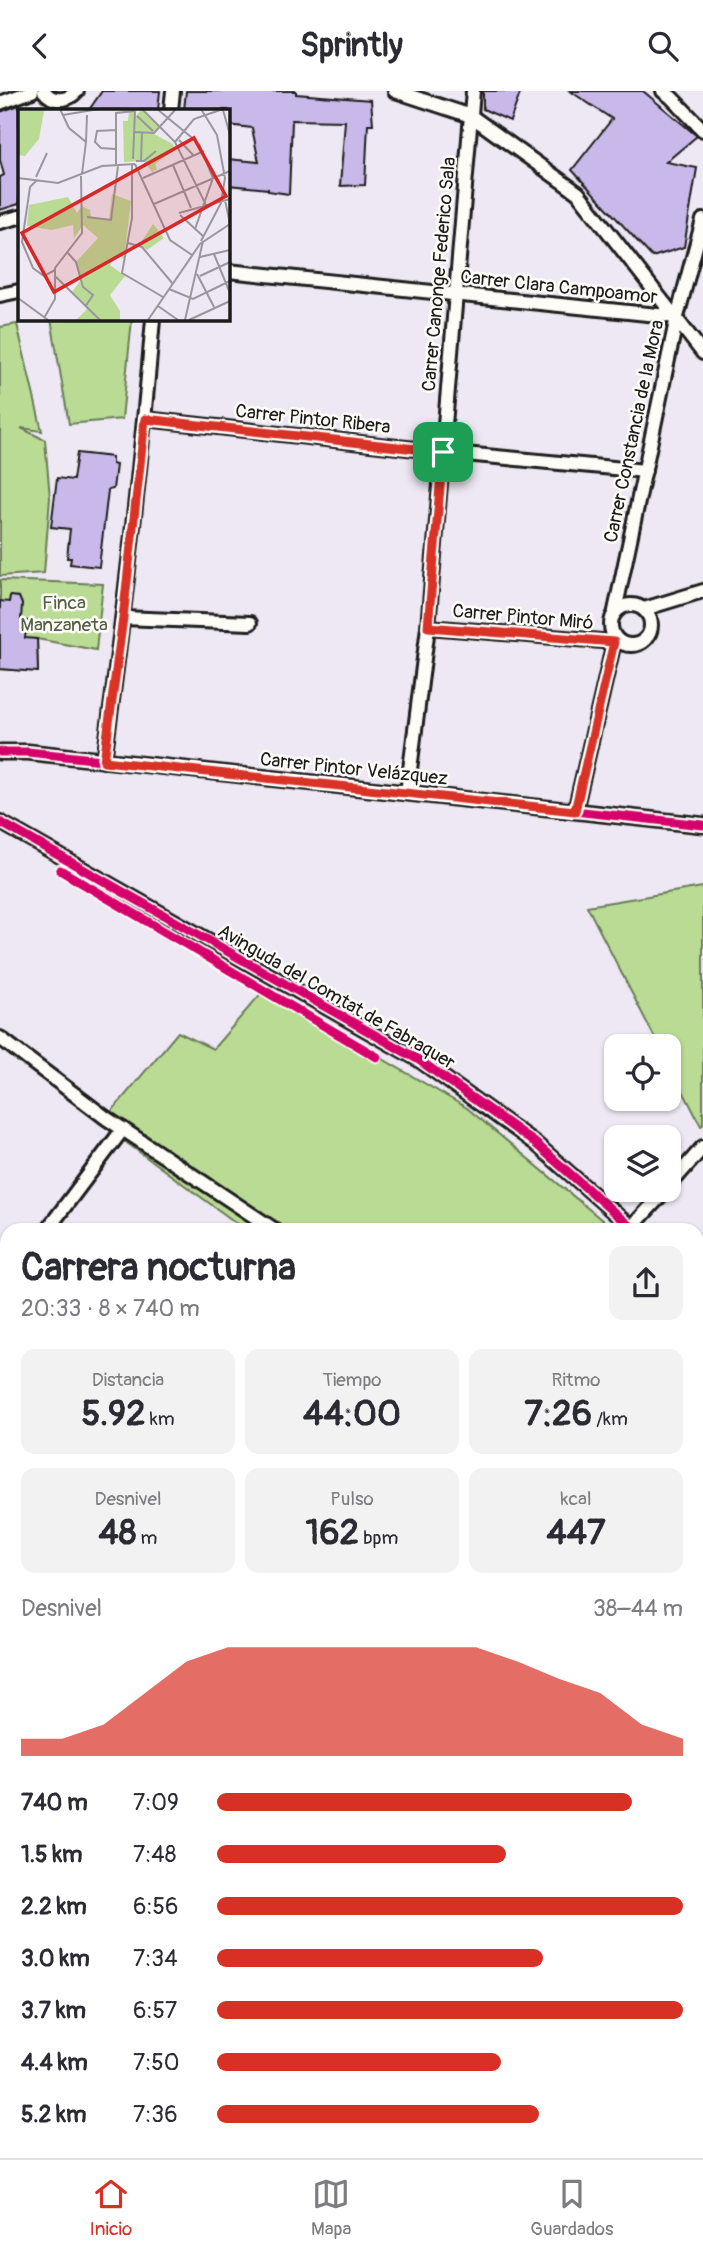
<!DOCTYPE html>
<html lang="es">
<meta charset="utf-8">
<style>
:root{--surface:#fff;--page:#f2f2f3;--text:#2b2b33;--muted:#7c7c81;--line:#e1e1e2;--accent:#d93025}
body{margin:0;font-family:Pangolin,sans-serif;background:var(--page);color:var(--text);height:100vh;display:flex;flex-direction:column;font-size:26px;white-space:nowrap}
*{box-sizing:border-box;margin:0}
p{font-size:23px;color:var(--muted)}
.icon{flex:none;width:38px;height:38px;fill:none;stroke:currentColor;stroke-width:2;stroke-linecap:round;stroke-linejoin:round}
.map{position:relative;flex:1;overflow:hidden}
.drawer{position:absolute;left:0px;top:1132px;width:704px;height:936px;display:flex;flex-direction:column;background:var(--surface);border-radius:21px 21px 0 0;box-shadow:0 2px 5px #0004}
.drawer>*{flex:none}
.fabs{position:absolute;left:604px;top:943px;display:grid;gap:14px}
.fabs a{display:grid;place-items:center;width:77px;height:77px;border-radius:14px;background:var(--surface);box-shadow:0 2px 5px #0004;font-size:35px}
.pin{position:absolute;display:grid;place-items:center;width:60px;height:60px;color:#fff;margin:-30px;border-radius:14px;box-shadow:0 4px 10px #0006}
.round{display:grid;place-items:center;flex:none;width:74px;height:74px;border-radius:14px;background:var(--page)}
.head{display:flex;align-items:center;justify-content:space-between;height:119px;padding:0 21px}
h1{font-size:38px;font-weight:700;line-height:52px}
.stats{display:grid;grid-template-columns:repeat(3,1fr);gap:10px;height:119px;padding:7px 21px}
.stats div{display:grid;align-content:center;border-radius:14px;background:var(--page);text-align:center}
.stats b{font-size:35px;font-weight:700}
.stats small{font-size:19px;font-weight:400}
.stats p{font-size:19px}
.chart{height:196px;padding:14px 21px}
.chart p{display:flex;justify-content:space-between}
.chart svg{width:100%;height:126px;margin-top:7px;fill:var(--accent);opacity:.7}
ul{padding:0 21px;list-style:none;font-size:23px}
li{display:grid;grid-template-columns:112px 84px 1fr;align-items:center;height:52px}
li i{height:18px;border-radius:9px;background:var(--accent)}
header{display:flex;justify-content:space-between;align-items:center;height:91px;padding:0 21px;background:var(--surface);font-size:32px;font-weight:700}
.dock{display:flex;justify-content:space-around;align-items:center;height:98px;border-top:2px solid var(--line);background:var(--surface);font-size:19px;color:var(--muted)}
.dock a{display:grid;justify-items:center;gap:4px}
.dock .selected{color:var(--accent)}
.map>svg:first-child{display:block}
</style>
<header><svg class="icon" aria-label="back" viewBox="0 0 24 24"><path d="M15 5l-7 7 7 7"/></svg>Sprintly<svg class="icon" aria-label="search" viewBox="0 0 24 24"><circle cx="10" cy="10" r="6"/><path d="M15 15l6 6"/></svg></header>
<div class="map">
<svg width="703" height="2067" viewBox="0 0 703 2067">
<rect width="100%" height="100%" fill="#ede8f3"/>
<filter id="ink" filterUnits="userSpaceOnUse"><feTurbulence type="fractalNoise" baseFrequency=".0143" numOctaves="2"/><feDisplacementMap in="SourceGraphic" scale="14" xChannelSelector="R" yChannelSelector="G"/><feConvolveMatrix kernelMatrix="1 2 1 2 8 2 1 2 1" color-interpolation-filters="sRGB"/></filter>
<g filter="url(#ink)">
<g fill="#b9db94" stroke="#6a7c58" stroke-width="2">
<polygon points="51,228 132,228 122,328 69,333"/>
<polygon points="17,233 42,340 21,337 45,349 50,407 44,482 0,485 0,236"/>
<polygon points="0,489 103,493 96,559 37,548 38,581 0,578"/>
<polygon points="703,796 703,1034 701,1035 669,973 668,956 659,955 587,815"/>
<polygon points="264,899 467,1017 614,1139 246,1139 101,1033 178,941 213,958"/>
<polygon points="697,1207 703,1213 703,1275 697,1277"/>
<polygon points="696,1312 703,1326 703,1763 696,1762"/>
<polygon points="0,1441 7,1442 7,1922 0,1930"/>
<polygon points="311,2062 511,2062 510,2067 313,2067"/>
</g>
<g fill="#c9b9ea" stroke="#1c1c1c" stroke-width="2">
<polygon points="102,0 160,0 158,19 89,19"/>
<polygon points="186,0 296,0 296,3 371,9 373,33 368,33 365,94 340,95 345,30 292,29 289,103 268,100 268,98 228,94 228,68 259,71 252,37 228,34 228,19 184,19"/>
<polygon points="483,0 521,0 510,30 483,18"/>
<polygon points="570,0 643,0 697,45 666,71 697,77 684,156 652,166 572,79 612,28"/>
<polygon points="19,14 19,113 0,119 0,86 4,84 0,69 0,21"/>
<polygon points="77,362 112,366 112,373 116,374 113,398 108,399 99,476 70,473 71,467 67,467 70,438 51,436 57,387 73,389"/>
<polygon points="10,505 19,506 22,513 21,529 27,530 25,547 37,548 38,581 0,578 0,510 9,511"/>
</g>
<g fill="none" stroke-linecap="round" stroke-linejoin="round">
<g stroke="#1c1c1c" stroke-width="18">
<g id="minor">
<path d="M 44,0 C 53,12 68,10 77,0"/>
<polyline points="395,0 471,25 578,102 703,262"/>
<polyline points="663,0 671,6 703,39"/>
<polyline points="0,12 32,0"/>
<polyline points="171,19 173,0"/>
<polyline points="0,131 19,126"/>
<polyline points="228,180 677,226"/>
<polyline points="0,204 19,200"/>
<polyline points="145,328 443,361 645,380"/>
<circle cx="631" cy="534" r="20"/>
<polyline points="644,518 703,500"/>
<polyline points="615,520 677,226 703,129"/>
<polyline points="123,527 250,532"/>
<polyline points="428,536 614,551"/>
<path d="M 104,670 C 124,522 141,375 153,228"/>
<polyline points="407,702 428,536 473,0"/>
<polyline points="575,720 615,547"/>
<polyline points="0,731 419,969 535,1052 634,1139"/>
<polyline points="0,947 106,1027 275,1139"/>
<polyline points="668,1096 703,1056"/>
<polyline points="631,1137 666,1099"/>
<polyline points="47,1139 123,1038"/>
<polyline points="696,1194 703,1199"/>
<polyline points="0,1333 7,1337"/>
<polyline points="696,1762 703,1763"/>
<polyline points="696,1929 703,1927"/>
<polyline points="0,2031 7,2037"/>
<polyline points="38,2062 44,2067"/>
<polyline points="660,2062 667,2067"/>
<polyline points="510,2067 511,2062"/>
</g>
</g>
<g stroke="#1c1c1c" stroke-width="19">
<polyline id="tertiary" points="0,661 28,661 703,734"/>
</g>
<use href="#minor" stroke="#fdfcf7" stroke-width="12"/>
<use href="#tertiary" stroke="#fdfcf7" stroke-width="14"/>
<g stroke="#fdfcf7" stroke-width="13">
<g id="cycleway">
<polyline points="0,661 28,661 703,734"/>
<polyline points="0,731 419,969 535,1052 634,1139"/>
<polyline points="60,779 377,966"/>
</g>
</g>
<use href="#cycleway" stroke="#d6006c" stroke-width="9"/>
</g>
</g>
<g fill="none" stroke-linecap="round" stroke-linejoin="round" filter="url(#ink)">
<g stroke="#fff" stroke-width="14">
<polygon id="route" points="145,328 443,361 428,536 614,551 575,720 104,670 123,527"/>
</g>
<use href="#route" stroke="#d93025" stroke-width="9"/>
</g>
<g text-anchor="middle" stroke-width="5" stroke-linejoin="round" paint-order="stroke">
<g font-size="19" fill="#1c1c1c" stroke="#fdfcf7">
<text transform="translate(438 183) rotate(-85)" y="7">Carrer Canonge Federico Sala</text>
<text transform="translate(559 195) rotate(6)" y="7">Carrer Clara Campoamor</text>
<text transform="translate(313 327) rotate(6)" y="7">Carrer Pintor Ribera</text>
<text transform="translate(633 340) rotate(-78)" y="7">Carrer Constancia de la Mora</text>
<text transform="translate(523 525) rotate(5)" y="7">Carrer Pintor Miró</text>
<text transform="translate(354 677) rotate(6)" y="7">Carrer Pintor Velázquez</text>
<text transform="translate(337 905) rotate(30)" y="7">Avinguda del Comtat de Fabraquer</text>
</g>
<g font-size="19" fill="#535f46" stroke="#fdfcf7">
<text x="64" y="518">Finca<tspan x="64" dy="22">Manzaneta</tspan></text>
</g>
</g>
<g transform="translate(18 18)">
<rect width="212" height="212" fill="#ede8f3"/>
<path d="M 0,0 L 26,2 L 21,30 L 7,47 L 0,46 ZM 97,0 L 116,0 L 117,8 L 124,0 L 142,18 L 136,25 L 155,35 L 157,41 L 137,55 L 139,60 L 134,63 L 126,52 L 106,53 L 105,12 L 110,12 L 111,3 ZM 94,85 L 113,92 L 106,150 L 100,145 L 92,156 L 107,167 L 92,186 L 102,202 L 102,211 L 58,211 L 69,200 L 54,183 L 62,172 L 58,153 L 80,129 L 65,116 L 56,129 L 55,116 L 34,121 L 9,117 L 11,96 L 50,88 L 59,104 L 64,97 L 72,101 L 73,108 L 91,110 ZM 135,115 L 146,129 L 129,141 L 122,135 Z" fill="#b9db94"/>
<path fill="none" stroke="#99969d" stroke-width="2" d="M 42,0 L 51,19 L 68,33 L 64,65M 124,0 L 157,33 L 188,96M 139,0 L 178,32M 205,1 L 212,26M 45,6 L 81,0M 119,7 L 135,22M 116,23 L 136,24 L 158,0M 161,31 L 176,47M 68,33 L 69,6M 157,33 L 176,10 L 205,0M 97,40 L 83,39 L 77,33 L 79,22 L 98,21M 115,50 L 117,2M 118,52 L 126,52 L 138,42M 123,52 L 124,23M 98,55 L 98,4 L 117,2M 117,55 L 152,131 L 174,146M 114,56 L 114,109 L 104,164 L 145,188M 155,56 L 173,99M 18,68 L 29,44M 0,69 L 40,74 L 84,57 L 117,55M 125,69 L 186,42M 18,72 L 12,78 L 4,133 L 15,159 L 26,167 L 37,161M 207,91 L 212,115M 136,95 L 212,62M 161,104 L 212,90M 162,106 L 186,128M 69,108 L 93,111 L 100,57M 177,120 L 195,69 L 181,35M 183,132 L 203,94 L 207,69 L 199,26 L 183,0M 110,134 L 124,138 L 155,175M 49,143 L 58,153 L 65,178 L 75,186 L 67,198M 196,145 L 212,184M 182,148 L 212,141M 179,165 L 196,198M 37,167 L 82,211M 182,167 L 212,153M 151,180 L 175,190 L 212,172M 0,189 L 30,211M 140,197 L 160,211M 26,209 L 37,190 L 37,159 L 64,124 L 63,67M 130,211 L 182,135 L 212,115M 167,211 L 185,132M 171,211 L 212,192"/>
<path fill="#d62828" fill-opacity="0.15" stroke="#d62828" stroke-width="3.5" d="M 176,29 L 208,87 L 36,183 L 4,124 Z"/>
<rect width="212" height="212" fill="none" stroke="#1c1c1c" stroke-width="3.5"/>
</g>
</svg>
<div class="fabs">
<a><svg class="icon" aria-label="locate" viewBox="0 0 24 24"><circle cx="12" cy="12" r="6"/><path d="M12 2v4M12 18v4M2 12h4M18 12h4"/></svg></a>
<a><svg class="icon" aria-label="layers" viewBox="0 0 24 24"><path d="M12 4l9 5-9 5-9-5zM3 14l9 5 9-5"/></svg></a>
</div>
<div class="pin" style="left:443px;top:361px;background:#1e9e55"><svg class="icon" aria-label="arrive" viewBox="0 0 24 24"><path d="M6 21V4h12l-3 4 3 4H6"/></svg></div>
<section class="drawer">
<div class="head"><div><h1>Carrera nocturna</h1><p>20:33 · 8 × 740 m</p></div><a class="round"><svg class="icon" aria-label="share" viewBox="0 0 24 24"><path d="M12 15V3M7 8l5-5 5 5M5 13v7h14v-7"/></svg></a></div>
<div class="stats">
<div><p>Distancia</p><b>5.92<small> km</small></b></div>
<div><p>Tiempo</p><b>44:00</b></div>
<div><p>Ritmo</p><b>7:26<small> /km</small></b></div>
</div>
<div class="stats">
<div><p>Desnivel</p><b>48<small> m</small></b></div>
<div><p>Pulso</p><b>162<small> bpm</small></b></div>
<div><p>kcal</p><b>447</b></div>
</div>
<div class="chart"><p><span>Desnivel</span>38–44 m</p>
<svg viewBox="0 0 160 44" preserveAspectRatio="none"><path d="M0 44V38L10 38L20 33L30 22L40 11L50 6L60 6L70 6L80 6L90 6L100 6L110 6L120 11L130 17L140 22L150 33L160 38V44z"/></svg>
</div>
<ul>
<li><b>740 m</b>7:09<i style="width:89%"></i></li>
<li><b>1.5 km</b>7:48<i style="width:62%"></i></li>
<li><b>2.2 km</b>6:56<i style="width:100%"></i></li>
<li><b>3.0 km</b>7:34<i style="width:70%"></i></li>
<li><b>3.7 km</b>6:57<i style="width:100%"></i></li>
<li><b>4.4 km</b>7:50<i style="width:61%"></i></li>
<li><b>5.2 km</b>7:36<i style="width:69%"></i></li>
</ul>
</section>
</div>
<nav class="dock">
<a class="selected"><svg class="icon" aria-label="home" viewBox="0 0 24 24"><path d="M3 11l9-7 9 7M6 9v11h12V9"/></svg>Inicio</a>
<a><svg class="icon" aria-label="map" viewBox="0 0 24 24"><path d="M3 6l6-2 6 2 6-2v14l-6 2-6-2-6 2zM9 4v14M15 6v14"/></svg>Mapa</a>
<a><svg class="icon" aria-label="saved" viewBox="0 0 24 24"><path d="M7 4h10v16l-5-4-5 4z"/></svg>Guardados</a>
</nav>
